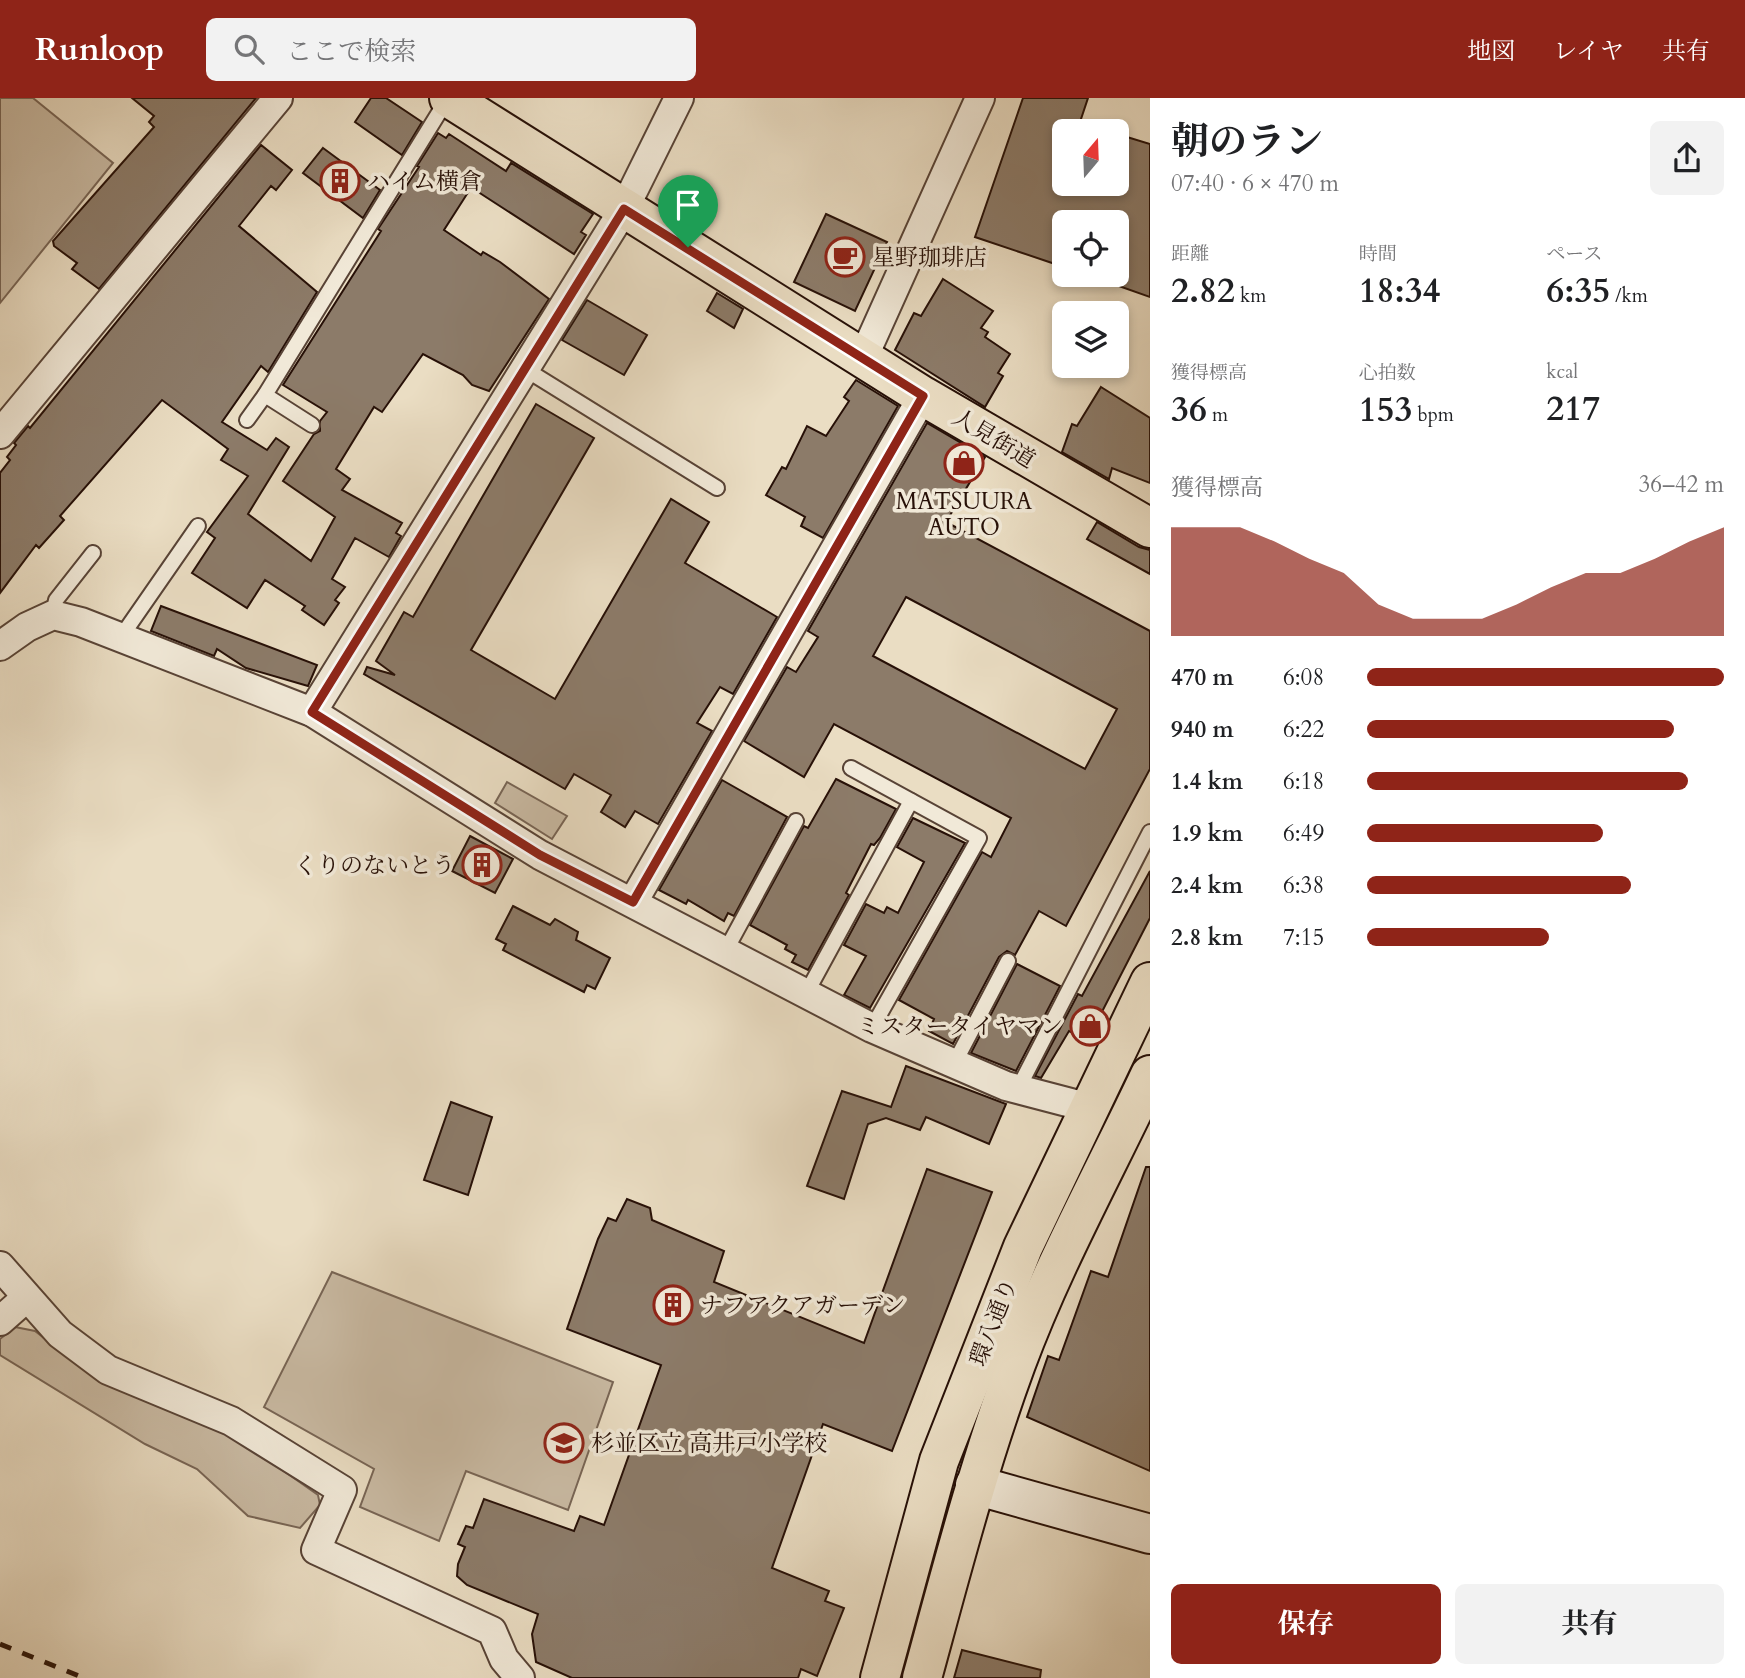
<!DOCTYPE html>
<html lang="ja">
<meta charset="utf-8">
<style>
:root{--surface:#fff;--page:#f2f2f2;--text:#202124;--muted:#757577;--accent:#8f2418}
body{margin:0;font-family:Cardo,"Noto Serif JP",serif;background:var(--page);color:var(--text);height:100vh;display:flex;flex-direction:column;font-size:26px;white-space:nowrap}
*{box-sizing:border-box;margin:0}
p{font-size:23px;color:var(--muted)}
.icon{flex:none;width:38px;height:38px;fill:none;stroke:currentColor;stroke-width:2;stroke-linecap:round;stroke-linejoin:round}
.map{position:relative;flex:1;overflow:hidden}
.side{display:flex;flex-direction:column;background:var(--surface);width:595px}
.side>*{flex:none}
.needle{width:46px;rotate:19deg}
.fabs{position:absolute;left:1052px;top:21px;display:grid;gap:14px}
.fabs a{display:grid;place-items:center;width:77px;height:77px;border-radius:10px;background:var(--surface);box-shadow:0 4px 10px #0003;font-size:35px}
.pin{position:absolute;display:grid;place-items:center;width:60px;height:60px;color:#fff;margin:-72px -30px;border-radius:50% 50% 50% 0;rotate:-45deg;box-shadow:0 0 7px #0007}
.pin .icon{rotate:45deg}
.round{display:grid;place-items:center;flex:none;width:74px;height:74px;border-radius:10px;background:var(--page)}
.summary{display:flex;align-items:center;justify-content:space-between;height:119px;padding:0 21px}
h1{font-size:38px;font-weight:700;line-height:52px}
.stats{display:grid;grid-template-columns:repeat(3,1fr);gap:10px;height:119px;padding:7px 21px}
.stats div{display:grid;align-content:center}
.stats b{font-size:35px;font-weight:700}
.stats small{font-size:19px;font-weight:400}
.stats p{font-size:19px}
.chart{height:196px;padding:14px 21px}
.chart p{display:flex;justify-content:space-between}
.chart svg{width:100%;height:126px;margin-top:7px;fill:var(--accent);opacity:.7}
.primary-button{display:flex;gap:14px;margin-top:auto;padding:14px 21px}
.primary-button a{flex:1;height:80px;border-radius:10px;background:var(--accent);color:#fff;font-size:28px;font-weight:700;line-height:80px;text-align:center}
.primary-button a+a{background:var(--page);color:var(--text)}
ul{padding:0 21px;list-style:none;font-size:23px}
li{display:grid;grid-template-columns:112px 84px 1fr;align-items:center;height:52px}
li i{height:18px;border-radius:9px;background:var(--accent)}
header{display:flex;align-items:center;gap:42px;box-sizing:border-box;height:98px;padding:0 35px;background:var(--accent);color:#fff}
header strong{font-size:33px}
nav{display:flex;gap:38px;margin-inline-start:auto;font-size:24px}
.search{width:490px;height:63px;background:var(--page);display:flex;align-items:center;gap:18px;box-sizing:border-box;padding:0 24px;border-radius:10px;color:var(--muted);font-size:26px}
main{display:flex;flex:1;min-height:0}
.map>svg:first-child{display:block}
</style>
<header>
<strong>Runloop</strong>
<div class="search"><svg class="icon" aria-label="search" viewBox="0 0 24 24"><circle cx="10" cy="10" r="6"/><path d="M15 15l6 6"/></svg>ここで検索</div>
<nav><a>地図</a><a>レイヤ</a><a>共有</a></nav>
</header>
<main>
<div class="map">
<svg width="1150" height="1580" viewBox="0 0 1150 1580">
<rect width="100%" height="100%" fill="#eaddc3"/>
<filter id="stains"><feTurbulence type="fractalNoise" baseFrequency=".00286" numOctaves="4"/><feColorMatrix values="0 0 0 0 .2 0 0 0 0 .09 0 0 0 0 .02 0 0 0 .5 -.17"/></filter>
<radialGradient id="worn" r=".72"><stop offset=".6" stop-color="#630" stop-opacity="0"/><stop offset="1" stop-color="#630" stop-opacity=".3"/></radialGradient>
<g fill="#c9baa3" stroke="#786555" stroke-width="2">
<polygon points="0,0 33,0 113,65 0,205"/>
<polygon points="507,684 567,718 552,741 495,705"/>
<polygon points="332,1174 613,1284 568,1412 466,1373 439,1443 360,1409 374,1371 264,1309"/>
<polygon points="15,1229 35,1233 98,1282 231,1336 318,1397 320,1407 300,1430 248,1418 197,1371 145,1346 0,1257 0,1241"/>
</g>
<g fill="#8c7b69" stroke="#271007" stroke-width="2" fill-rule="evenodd">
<polygon points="132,0 256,0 99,191 72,171 77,165 54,148 53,143 154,29 149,24 154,18"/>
<polygon points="371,0 386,0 422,24 402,57 355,24"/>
<polygon points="1023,0 1088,0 1077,33 1064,33 1064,86 1116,86 1116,70 1127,39 1150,46 1150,199 1116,187 1116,124 1064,124 1064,169 975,139"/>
<polygon points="438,35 446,40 449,36 506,73 511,65 593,116 581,134 586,137 574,156 472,90 467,96 444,132 481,157 483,154 500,164 549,201 489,293 472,287 463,277 423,256 382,314 374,309 336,371 350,381 342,392 402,425 396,435 401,438 389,459 355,440 332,481 345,489 335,502 339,505 324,527 302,512 305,508 265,482 247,510 192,475 215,440 207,434 248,378 221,362 228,351 162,302 60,418 64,422 39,450 36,447 0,495 0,375 10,362 7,359 16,347 14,345 28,328 30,330 261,47 292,72 276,92 271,88 239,128 317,194 268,274 261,268 222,324 267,352 276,340 289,349 248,416 311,463 335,419 283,383 314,336 320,333 320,323 327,314 283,287 381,133 378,131 419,69 417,68"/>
<polygon points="323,50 380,92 363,120 303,75"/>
<polygon points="826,116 887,144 855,213 794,184"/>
<polygon points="943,181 993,213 981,230 988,234 985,239 1010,256 998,275 1003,278 985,309 895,252 914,215 921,218"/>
<polygon points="717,195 743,211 734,230 707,213"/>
<polygon points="587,202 647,237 624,277 562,242"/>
<polygon points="856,282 898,308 823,440 801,428 805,419 766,397 782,369 786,371 807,328 826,338 849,303 844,299"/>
<polygon points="1101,289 1150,320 1150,385 1112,370 1109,381 1062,354 1072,326 1077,328"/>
<polygon points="536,306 594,340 471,552 555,601 671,401 709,424 685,465 777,519 733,596 720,589 697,625 712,633 658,726 635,713 625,729 601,714 611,697 574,676 565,691 364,576 367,569 395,577 376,563 404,514 413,519"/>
<path d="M 927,325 L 985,359 L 946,424 L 1150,533 L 1150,671 L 1066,828 L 1039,813 L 1015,857 L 1007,853 L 999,859 L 953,946 L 929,933 L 934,921 L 899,902 L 982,754 L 991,759 L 1011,720 L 834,626 L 804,679 L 744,643 L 787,569 L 796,574 L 818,539 L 808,533 ZM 906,499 L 1117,611 L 1085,671 L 873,558 Z"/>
<polygon points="1097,424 1139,449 1150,452 1150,476 1087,441"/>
<polygon points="161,508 317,567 308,588 246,570 217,551 214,558 151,533"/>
<polygon points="836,681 896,711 880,740 874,747 871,746 846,795 849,797 808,872 792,864 796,857 785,851 787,847 750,827 804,728 808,730"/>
<polygon points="722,682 787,719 734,818 728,815 724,823 688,802 686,806 659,792"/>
<polygon points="913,720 965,745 870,910 844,897 866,858 844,847 866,806 884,815 887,809 898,815 924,764 897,749"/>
<polygon points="470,738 513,761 495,795 452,773"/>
<polygon points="1150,773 1150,820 1087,943 1069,933 1041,980 1035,978 1078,896 1082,898"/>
<polygon points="513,808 550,827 555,821 578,834 576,842 610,860 595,891 587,887 584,894 503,852 506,846 496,841"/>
<polygon points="1017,866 1060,888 1016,973 971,955"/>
<polygon points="906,968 1006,1006 989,1046 926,1019 920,1032 886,1020 868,1026 844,1101 807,1088 842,993 891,1009"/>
<polygon points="451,1004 492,1019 468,1097 424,1082"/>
<polygon points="1146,1069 1150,1069 1150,1373 1027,1319 1048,1258 1059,1262 1091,1173 1108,1179"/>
<polygon points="927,1071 992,1094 892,1353 823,1326 772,1470 829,1493 825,1503 844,1510 817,1578 801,1571 798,1580 572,1580 536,1564 532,1536 538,1516 467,1487 457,1478 458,1466 465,1449 458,1446 466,1428 473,1430 484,1401 574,1433 580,1418 604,1427 661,1267 567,1231 598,1141 608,1120 616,1123 627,1101 650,1110 652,1122 724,1153 714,1184 864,1245"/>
<polygon points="962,1552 1041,1572 1040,1580 954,1580"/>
</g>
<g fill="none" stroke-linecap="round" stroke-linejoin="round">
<g stroke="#584336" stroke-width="18">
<g id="lane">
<polyline points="525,271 717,390"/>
<polyline points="247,322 265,297"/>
<polyline points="312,327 265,297 448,0"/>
<polyline points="53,517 56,502 93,455"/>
<polyline points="121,539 198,428"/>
<polyline points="851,670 979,740 872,930"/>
<polyline points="726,852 796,723"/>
<polyline points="807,894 911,703"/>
<polyline points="954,966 1008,863"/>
<polyline points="1018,991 1150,734"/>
</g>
</g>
<g stroke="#584336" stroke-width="32">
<g id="street">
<polyline points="863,260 980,0"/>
<polyline points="0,336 278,0"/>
<polyline points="0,548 27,529 53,517 81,524 312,614 540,757 872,930 1006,988 1090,1010"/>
<polyline points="312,614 624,111 679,0"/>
<polyline points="633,804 923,298"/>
<polyline points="0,1168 60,1236 108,1272 231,1323 342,1392 316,1452 492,1533 504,1561 520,1580"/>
<polyline points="0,1223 26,1200"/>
</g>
</g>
<g stroke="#271007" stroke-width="42">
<polyline id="secondary" points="975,1387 1150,1436"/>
</g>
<g stroke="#271007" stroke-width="42">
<g id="primary">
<polyline points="449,0 923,298 1150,430"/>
<polyline points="880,1580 939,1363 1023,1149 1150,884"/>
<path d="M 922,1580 C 951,1474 978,1369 1016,1266 C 1053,1166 1105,1073 1150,977"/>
</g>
</g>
<use href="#lane" stroke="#f1e9d8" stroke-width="14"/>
<use href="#street" stroke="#f1e9d8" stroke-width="28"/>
<use href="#secondary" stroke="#f1e9d8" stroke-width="38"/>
<use href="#primary" stroke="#eaddc3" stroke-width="38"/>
<polyline stroke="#271007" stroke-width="5" stroke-dasharray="12 12" stroke-linecap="butt" points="0,1546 84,1580"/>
</g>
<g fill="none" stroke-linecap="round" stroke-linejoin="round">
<g stroke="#fff" stroke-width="14">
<polygon id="route" points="624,111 923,298 633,804 540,757 312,614"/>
</g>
<use href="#route" stroke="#8f2418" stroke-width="9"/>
</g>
<defs>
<g id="building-ring" transform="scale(2.0125)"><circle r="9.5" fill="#f1e9d8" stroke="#8f2418" stroke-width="1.5"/><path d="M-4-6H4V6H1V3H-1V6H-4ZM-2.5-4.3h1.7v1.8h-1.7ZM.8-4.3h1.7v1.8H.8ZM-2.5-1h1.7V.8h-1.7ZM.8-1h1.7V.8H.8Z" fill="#8f2418"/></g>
<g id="cafe-ring" transform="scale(2.0125)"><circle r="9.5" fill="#f1e9d8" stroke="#8f2418" stroke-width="1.5"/><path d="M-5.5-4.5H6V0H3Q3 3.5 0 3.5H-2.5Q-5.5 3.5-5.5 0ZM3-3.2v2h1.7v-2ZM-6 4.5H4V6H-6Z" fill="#8f2418"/></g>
<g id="shop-ring" transform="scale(2.0125)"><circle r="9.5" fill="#f1e9d8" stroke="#8f2418" stroke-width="1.5"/><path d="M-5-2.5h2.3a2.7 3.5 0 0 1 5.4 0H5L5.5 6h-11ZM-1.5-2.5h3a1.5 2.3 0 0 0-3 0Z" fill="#8f2418"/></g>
<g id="school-ring" transform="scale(2.0125)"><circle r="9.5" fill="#f1e9d8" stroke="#8f2418" stroke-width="1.5"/><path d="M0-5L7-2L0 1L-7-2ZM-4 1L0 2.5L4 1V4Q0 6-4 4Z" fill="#8f2418"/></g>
</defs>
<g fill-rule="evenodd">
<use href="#building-ring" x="340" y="83"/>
<use href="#cafe-ring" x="845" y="159"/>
<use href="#shop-ring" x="964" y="365"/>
<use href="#building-ring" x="482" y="767"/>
<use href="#shop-ring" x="1090" y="928"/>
<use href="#building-ring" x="673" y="1207"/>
<use href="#school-ring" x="564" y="1345"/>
</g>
<g text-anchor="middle" stroke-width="7" stroke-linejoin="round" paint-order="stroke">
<g font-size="23" fill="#271007" stroke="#f1e9d8" text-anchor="start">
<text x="367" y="91">ハイム横倉</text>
<text x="872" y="167">星野珈琲店</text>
<text x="964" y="411" text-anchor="middle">MATSUURA<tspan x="964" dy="26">AUTO</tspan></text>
<text x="455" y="775" text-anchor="end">くりのないとう</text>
<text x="1063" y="936" text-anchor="end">ミスタータイヤマン</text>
<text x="700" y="1215">ナフアクアガーデン</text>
<text x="591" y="1353">杉並区立 高井戸小学校</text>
</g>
<g font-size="23" fill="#271007" stroke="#f1e9d8">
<text transform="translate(994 340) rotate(31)" y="8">人見街道</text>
<text transform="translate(993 1224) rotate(-69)" y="8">環八通り</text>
</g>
</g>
<rect width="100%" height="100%" filter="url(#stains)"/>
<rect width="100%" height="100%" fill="url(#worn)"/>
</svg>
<div class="fabs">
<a><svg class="needle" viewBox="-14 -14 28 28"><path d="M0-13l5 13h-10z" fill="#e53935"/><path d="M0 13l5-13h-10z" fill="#757577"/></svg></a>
<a><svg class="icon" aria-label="locate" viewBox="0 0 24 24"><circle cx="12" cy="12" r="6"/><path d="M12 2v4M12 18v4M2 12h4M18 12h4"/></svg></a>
<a><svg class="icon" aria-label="layers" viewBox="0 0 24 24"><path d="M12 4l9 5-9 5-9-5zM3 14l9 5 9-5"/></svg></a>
</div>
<div class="pin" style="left:688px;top:149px;background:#1e9e55"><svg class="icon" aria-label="arrive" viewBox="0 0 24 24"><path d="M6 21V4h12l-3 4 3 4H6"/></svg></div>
</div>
<section class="side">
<div class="summary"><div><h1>朝のラン</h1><p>07:40 · 6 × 470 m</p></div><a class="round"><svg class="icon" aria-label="share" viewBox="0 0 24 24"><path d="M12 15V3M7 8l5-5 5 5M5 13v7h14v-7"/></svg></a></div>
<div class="stats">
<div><p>距離</p><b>2.82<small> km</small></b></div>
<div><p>時間</p><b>18:34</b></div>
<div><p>ペース</p><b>6:35<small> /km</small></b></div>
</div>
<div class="stats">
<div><p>獲得標高</p><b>36<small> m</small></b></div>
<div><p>心拍数</p><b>153<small> bpm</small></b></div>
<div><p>kcal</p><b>217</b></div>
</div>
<div class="chart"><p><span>獲得標高</span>36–42 m</p>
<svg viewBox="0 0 160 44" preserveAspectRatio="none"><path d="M0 44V6L10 6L20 6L30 11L40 17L50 22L60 33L70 38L80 38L90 38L100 33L110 27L120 22L130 22L140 17L150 11L160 6V44z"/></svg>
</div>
<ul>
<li><b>470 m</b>6:08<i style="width:100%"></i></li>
<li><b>940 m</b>6:22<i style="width:86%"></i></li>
<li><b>1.4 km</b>6:18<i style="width:90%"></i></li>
<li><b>1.9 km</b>6:49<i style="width:66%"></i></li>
<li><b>2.4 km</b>6:38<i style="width:74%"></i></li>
<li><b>2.8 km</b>7:15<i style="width:51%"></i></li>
</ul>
<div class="primary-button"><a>保存</a><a>共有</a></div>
</section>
</main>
